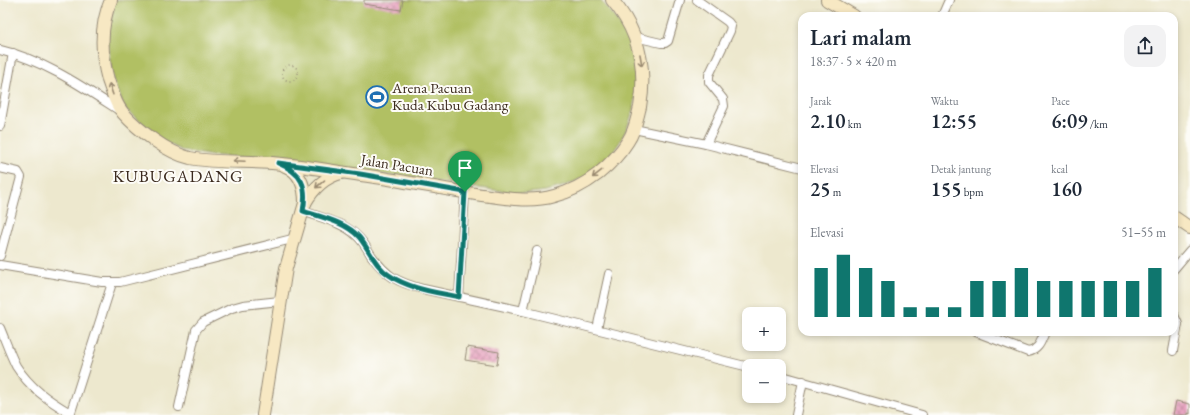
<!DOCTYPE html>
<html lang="id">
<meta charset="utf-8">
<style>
:root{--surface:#fff;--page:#f2f2f3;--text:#1f2937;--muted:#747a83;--accent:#0f766e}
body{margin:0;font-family:"EB Garamond",serif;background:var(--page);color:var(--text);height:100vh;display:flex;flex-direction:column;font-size:15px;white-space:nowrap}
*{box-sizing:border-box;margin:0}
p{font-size:13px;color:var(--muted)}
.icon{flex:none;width:22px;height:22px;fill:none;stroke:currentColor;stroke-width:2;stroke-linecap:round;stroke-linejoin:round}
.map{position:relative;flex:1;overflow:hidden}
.details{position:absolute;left:798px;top:12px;width:380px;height:324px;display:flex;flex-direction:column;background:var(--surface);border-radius:12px;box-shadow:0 2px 6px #0003}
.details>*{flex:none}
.fabs{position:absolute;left:742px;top:307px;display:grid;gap:8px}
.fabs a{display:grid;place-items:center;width:44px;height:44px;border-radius:8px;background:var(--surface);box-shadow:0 2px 6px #0003;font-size:20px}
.pin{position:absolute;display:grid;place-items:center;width:34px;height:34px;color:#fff;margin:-41px -17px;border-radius:50% 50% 50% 0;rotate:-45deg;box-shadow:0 0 4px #0007}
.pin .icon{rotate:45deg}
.round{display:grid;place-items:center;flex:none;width:42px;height:42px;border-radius:12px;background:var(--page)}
.summary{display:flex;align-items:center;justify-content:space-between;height:68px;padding:0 12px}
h1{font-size:22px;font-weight:600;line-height:30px}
.figures{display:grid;grid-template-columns:repeat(3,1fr);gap:6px;height:68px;padding:4px 12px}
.figures div{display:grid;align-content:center}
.figures b{font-size:20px;font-weight:600}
.figures small{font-size:11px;font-weight:400}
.figures p{font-size:11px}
.chart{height:112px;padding:8px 12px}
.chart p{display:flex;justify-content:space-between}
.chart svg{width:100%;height:72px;margin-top:4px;stroke:var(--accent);stroke-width:6}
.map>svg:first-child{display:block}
</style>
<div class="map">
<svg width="1190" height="415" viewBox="0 0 1190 415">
<defs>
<pattern id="building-cross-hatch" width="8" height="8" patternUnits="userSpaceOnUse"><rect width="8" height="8" fill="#e8a5c1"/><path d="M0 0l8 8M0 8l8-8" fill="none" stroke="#bd879c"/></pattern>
</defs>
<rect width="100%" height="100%" fill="#fdfcf7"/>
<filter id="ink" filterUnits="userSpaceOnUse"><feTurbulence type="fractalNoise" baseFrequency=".025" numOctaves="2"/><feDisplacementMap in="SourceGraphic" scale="8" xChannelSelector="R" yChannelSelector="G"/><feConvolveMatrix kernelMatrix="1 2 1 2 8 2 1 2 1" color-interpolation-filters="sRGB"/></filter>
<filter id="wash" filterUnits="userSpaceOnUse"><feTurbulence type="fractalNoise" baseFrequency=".012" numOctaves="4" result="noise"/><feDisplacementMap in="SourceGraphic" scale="16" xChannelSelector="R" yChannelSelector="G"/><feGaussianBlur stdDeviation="0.9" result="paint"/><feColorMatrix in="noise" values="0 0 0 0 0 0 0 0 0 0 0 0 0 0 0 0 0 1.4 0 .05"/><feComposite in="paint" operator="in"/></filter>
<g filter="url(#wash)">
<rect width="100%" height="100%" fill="#ede8ce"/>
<path fill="#b1c063" stroke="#767540" d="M 115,0 L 600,0 C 612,14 624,27 630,45 C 635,58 636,73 636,87 C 633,154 581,195 516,193 L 278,160 L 208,155 L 183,151 L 165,142 L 125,109 L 113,81 L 107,39 Z"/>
<g id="blocks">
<g fill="url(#building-cross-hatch)">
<polygon points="364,0 403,0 401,10 364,4"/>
<polygon points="467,347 499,352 497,365 465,360"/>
<polygon points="1176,401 1190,404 1190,414 1188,413 1188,415 1173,415"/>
</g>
</g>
</g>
<g filter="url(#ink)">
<use href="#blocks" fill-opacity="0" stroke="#948976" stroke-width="1"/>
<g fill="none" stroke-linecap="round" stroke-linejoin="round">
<g stroke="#948976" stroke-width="10">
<g id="street">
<polyline points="697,0 728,22 731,26 730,31 709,75 709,82 723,99 724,106 706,144"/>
<polyline points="942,16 949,0"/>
<polyline points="635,37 661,43 665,43 668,41 680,0"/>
<path d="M 0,50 C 44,60 83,87 120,111"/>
<polyline points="0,126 13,53"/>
<polyline points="634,129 706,144 802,168"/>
<polyline points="0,168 18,172 21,177 0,256"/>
<path d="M 303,211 C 321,218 342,222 356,235 C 362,240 367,248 371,255 C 387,277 397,282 423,289 L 523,311 L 749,367"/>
<polyline points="0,265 102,282 120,282 296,238"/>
<polyline points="1174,269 1190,250"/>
<polyline points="459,297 465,192"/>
<polyline points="523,311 537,251"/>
<path d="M 0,328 C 5,340 10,354 16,366 C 30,388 48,400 70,413"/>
<polyline points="597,329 609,274"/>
<path d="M 976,332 L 1028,352 C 1039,350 1041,341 1045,332"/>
<polyline points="1173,351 1178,324 1174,315"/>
<polyline points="779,375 922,415"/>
<polyline points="179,407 196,330 203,322 232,308 243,305 280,301"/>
<polyline points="70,415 112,283"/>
<polyline points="796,415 803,381"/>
</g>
</g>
<g stroke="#948976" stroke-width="14">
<g id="secondary">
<path d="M 111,0 C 100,25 101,54 108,80 C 112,91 115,104 123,113 C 138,130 168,153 190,158 C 215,163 246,161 272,163 C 301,165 331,171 361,175 C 401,180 441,189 482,195 C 506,198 530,203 554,196 C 570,192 585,184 598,174 C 609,165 620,154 628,141 C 635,131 637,118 640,107 C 647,67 638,30 612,0"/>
<polyline points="827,0 854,16"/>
<path d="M 305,203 C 313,189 325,177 341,173"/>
<polyline points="1174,217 1190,228"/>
<path d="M 263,415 L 286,268 L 305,203 C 305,187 301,172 285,166"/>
</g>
</g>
<circle stroke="#948976" stroke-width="1.5" stroke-dasharray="1 3" stroke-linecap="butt" cx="290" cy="73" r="8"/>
<use href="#street" stroke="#fff" stroke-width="8"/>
<use href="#secondary" stroke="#f7e8c3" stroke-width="12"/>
</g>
<defs><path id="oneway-shaft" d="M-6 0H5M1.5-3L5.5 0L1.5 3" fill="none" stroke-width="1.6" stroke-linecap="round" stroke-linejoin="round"/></defs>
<g stroke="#998970">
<use href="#oneway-shaft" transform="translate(641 60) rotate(80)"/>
<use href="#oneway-shaft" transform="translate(111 89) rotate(-109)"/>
<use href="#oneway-shaft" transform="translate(239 161) rotate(-177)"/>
<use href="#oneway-shaft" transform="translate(597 174) rotate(142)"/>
<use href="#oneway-shaft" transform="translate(320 184) rotate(139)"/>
</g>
</g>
<g fill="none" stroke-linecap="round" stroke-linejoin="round" filter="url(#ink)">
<g stroke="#fff" stroke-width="8">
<path id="route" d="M 278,163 L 360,174 L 465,192 L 459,297 C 436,292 409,289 389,275 C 375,266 369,249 359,237 C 346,222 321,217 303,211 C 308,186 302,173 278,163 Z"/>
</g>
<use href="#route" stroke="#0f766e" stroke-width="5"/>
</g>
<defs>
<g id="stadium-ring" transform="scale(1.15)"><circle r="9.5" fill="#fdfcf7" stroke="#1f6fb2" stroke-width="1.5"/><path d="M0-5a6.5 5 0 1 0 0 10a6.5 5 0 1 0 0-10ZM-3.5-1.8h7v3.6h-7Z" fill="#1f6fb2"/></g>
</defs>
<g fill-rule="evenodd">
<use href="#stadium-ring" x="377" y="97"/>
</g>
<g text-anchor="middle" stroke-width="4" stroke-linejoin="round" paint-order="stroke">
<g font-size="15" fill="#3b2a1e" stroke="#fdfcf7" text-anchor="start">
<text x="392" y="93">Arena Pacuan<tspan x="392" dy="17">Kuda Kubu Gadang</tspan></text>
</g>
<g font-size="15" fill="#3b2a1e" stroke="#fdfcf7">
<text transform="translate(397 165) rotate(9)" y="5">Jalan Pacuan</text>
</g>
<g font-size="17" letter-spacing="1" fill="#3b2a1e" stroke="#fdfcf7">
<text x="178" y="182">KUBUGADANG</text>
</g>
</g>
</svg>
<div class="fabs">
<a>+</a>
<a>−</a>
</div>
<div class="pin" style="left:465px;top:192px;background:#1e9e55"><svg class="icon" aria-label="arrive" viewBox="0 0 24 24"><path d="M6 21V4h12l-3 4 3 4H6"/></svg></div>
<section class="details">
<div class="summary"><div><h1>Lari malam</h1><p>18:37 · 5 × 420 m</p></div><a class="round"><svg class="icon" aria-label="share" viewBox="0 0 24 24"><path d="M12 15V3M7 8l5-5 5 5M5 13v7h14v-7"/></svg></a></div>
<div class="figures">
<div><p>Jarak</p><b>2.10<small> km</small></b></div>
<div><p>Waktu</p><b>12:55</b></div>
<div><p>Pace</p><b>6:09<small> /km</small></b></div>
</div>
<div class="figures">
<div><p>Elevasi</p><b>25<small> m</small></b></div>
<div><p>Detak jantung</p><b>155<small> bpm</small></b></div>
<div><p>kcal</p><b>160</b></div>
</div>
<div class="chart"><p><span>Elevasi</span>51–55 m</p>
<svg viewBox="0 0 160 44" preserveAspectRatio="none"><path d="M5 44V14M15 44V6M25 44V14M35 44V22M45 44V38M55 44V38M65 44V38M75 44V22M85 44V22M95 44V14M105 44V22M115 44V22M125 44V22M135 44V22M145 44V22M155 44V14"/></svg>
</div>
</section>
</div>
